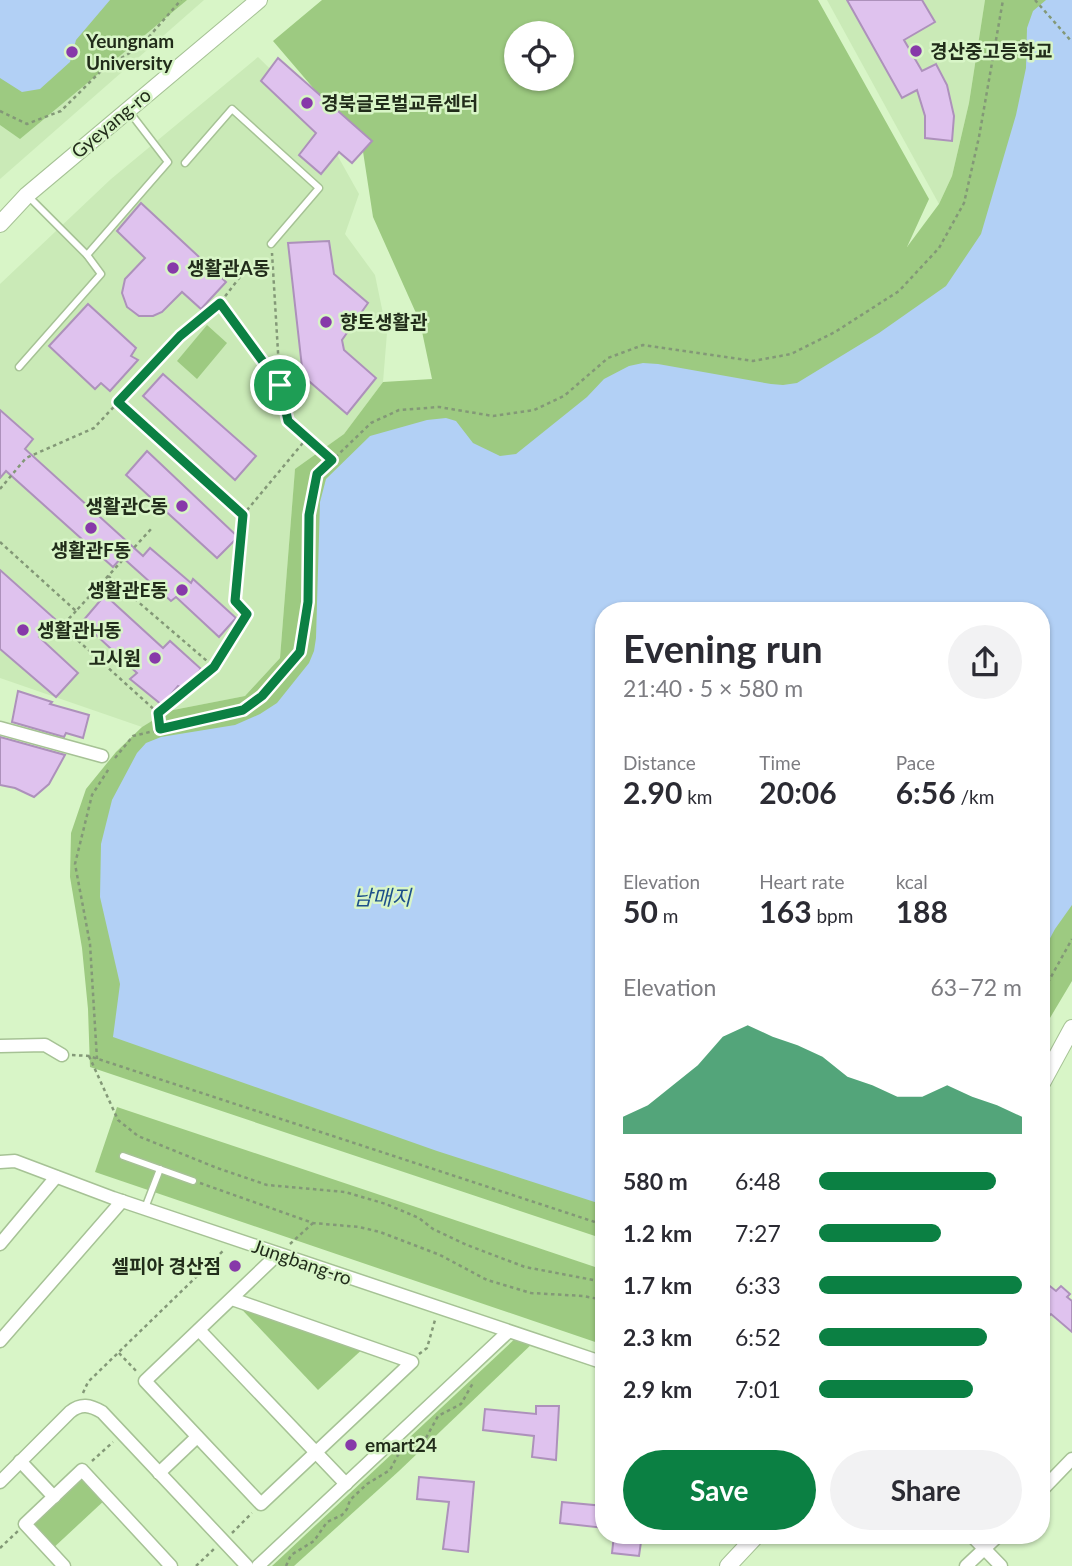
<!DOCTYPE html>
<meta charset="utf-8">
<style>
:root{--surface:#fff;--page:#f2f2f3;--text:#2b2b33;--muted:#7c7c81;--accent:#0b8043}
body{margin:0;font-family:Lato,"Noto Sans KR",sans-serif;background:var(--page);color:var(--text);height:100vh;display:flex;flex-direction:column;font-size:26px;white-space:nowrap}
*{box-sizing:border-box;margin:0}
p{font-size:23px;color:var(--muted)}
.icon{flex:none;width:38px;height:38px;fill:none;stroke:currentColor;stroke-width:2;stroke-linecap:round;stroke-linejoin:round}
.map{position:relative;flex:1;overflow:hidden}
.sheet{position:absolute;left:595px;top:602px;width:455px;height:942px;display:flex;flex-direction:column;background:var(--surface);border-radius:28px;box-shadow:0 2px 5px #0004}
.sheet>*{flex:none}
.buttons{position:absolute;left:504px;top:21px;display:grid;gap:14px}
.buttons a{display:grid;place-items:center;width:70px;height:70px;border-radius:50%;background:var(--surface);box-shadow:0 2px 5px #0004;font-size:35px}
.pin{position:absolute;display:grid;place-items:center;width:60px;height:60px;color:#fff;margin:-30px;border:4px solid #fff;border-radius:50%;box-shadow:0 2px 7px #0007}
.round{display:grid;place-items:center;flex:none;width:74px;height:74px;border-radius:37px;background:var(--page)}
.summary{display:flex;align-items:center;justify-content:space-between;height:119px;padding:0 28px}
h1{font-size:38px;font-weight:700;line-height:52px}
.stats{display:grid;grid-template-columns:repeat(3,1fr);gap:10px;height:119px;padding:7px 28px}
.stats div{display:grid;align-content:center}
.stats b{font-size:30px;font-weight:700}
.stats small{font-size:19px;font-weight:400}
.stats p{font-size:19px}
.chart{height:196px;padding:14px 28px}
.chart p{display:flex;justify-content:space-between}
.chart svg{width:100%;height:126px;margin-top:7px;fill:var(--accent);opacity:.7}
.button{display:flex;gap:14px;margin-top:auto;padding:14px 28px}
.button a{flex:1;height:80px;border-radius:42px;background:var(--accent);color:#fff;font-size:28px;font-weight:700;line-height:80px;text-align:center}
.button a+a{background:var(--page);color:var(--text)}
ul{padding:0 28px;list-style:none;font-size:23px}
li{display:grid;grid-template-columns:112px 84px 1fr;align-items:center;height:52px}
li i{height:18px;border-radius:9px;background:var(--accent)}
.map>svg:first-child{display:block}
</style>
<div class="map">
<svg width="1072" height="1566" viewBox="0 0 1072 1566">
<rect width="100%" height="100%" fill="#d8f5c7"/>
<g fill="#caeab7">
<polygon points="0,0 204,0 0,179"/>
<polygon points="827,0 985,0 969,103 952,176 939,204"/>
<polygon points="258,57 312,110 359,194 345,234 375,275 387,333 383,382 344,434 295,470 280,658 245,696 168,711 142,727 0,678 0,284 111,179"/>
</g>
<g fill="#9dca81" fill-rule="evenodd">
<polygon points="0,0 187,0 20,139 0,125"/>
<path d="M 322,0 L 818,0 L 929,199 L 907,247 L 939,204 L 952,176 L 969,103 L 985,0 L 1072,0 L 1072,981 L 1041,1033 L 1041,611 L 604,611 L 604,1239 L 90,1067 L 88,1009 L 82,948 L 70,877 L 71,833 L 86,789 L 116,752 L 142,727 L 168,711 L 245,696 L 280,658 L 295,469 L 344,434 L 383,382 L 432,379 L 420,322 L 373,217 L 362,145 L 273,41 ZM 516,33 L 562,33 L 562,79 L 516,79 Z"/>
<polygon points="207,325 227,343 197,379 177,361"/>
<polygon points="117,1107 604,1270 604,1345 95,1172"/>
<polygon points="232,1299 366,1346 318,1390"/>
<polygon points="519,1335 535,1341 399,1471 294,1566 272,1566"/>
<polygon points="82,1470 107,1498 50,1551 25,1524"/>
</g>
<g fill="#b2d0f5">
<polygon points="0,0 110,0 76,40 70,62 40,89 22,92 0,78"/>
<polygon points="1046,0 1072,0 1072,905 1055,929 1041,955 1041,611 604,611 604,1205 437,1151 113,1037 120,984 100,897 101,844 112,800 137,753 146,743 161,737 235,725 260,714 277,703 309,663 314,651 316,638 320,502 326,479 370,436 427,420 446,418 456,421 473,443 500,456 516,454 587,397 604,379 629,366 643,363 658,364 771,384 783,385 797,383 879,333 946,286 981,234 1016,115 1026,68 1027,28 1033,11"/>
</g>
<g fill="#dfc2ee" stroke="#ad91bb" stroke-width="2">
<polygon points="847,0 922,0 935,22 904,40 922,71 936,64 947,85 954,116 952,141 925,138 925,116 917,90 902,98"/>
<polygon points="278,58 372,141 352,163 339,152 321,174 299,155 316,133 261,81"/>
<polygon points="141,203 226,282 201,309 182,292 162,312 153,316 139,316 127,307 122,293 125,279 145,258 117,231"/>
<polygon points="329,241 334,274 368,303 342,340 344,350 376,378 347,414 303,376 288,243"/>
<polygon points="88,304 136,348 131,356 138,360 110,391 101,383 95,389 49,346"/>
<polygon points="163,374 256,456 235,480 143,396"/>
<polygon points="0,410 33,439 25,449 143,556 150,548 191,583 193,579 236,618 219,637 176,597 171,601 122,557 113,567 6,471 0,478"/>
<polygon points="147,451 238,537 217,558 126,475"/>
<polygon points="0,570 55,619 39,637 78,673 56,697 0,649"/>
<polygon points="105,595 163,648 170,641 201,669 184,689 178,686 162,705 130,679 137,673 82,622"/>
<polygon points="18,691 52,702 50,704 89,715 83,738 66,733 64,737 12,722"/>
<polygon points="0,737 65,755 49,784 34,797 15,788 0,785"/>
<polygon points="1041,1279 1056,1291 1061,1286 1070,1294 1067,1297 1072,1301 1072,1332 1051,1314 1048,1317 1041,1311"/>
<polygon points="536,1406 559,1406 556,1460 532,1457 534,1436 483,1430 485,1409 536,1414"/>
<polygon points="419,1477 474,1482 468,1552 443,1549 449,1502 417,1499"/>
<polygon points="562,1502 604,1506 604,1528 560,1523"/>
<polygon points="614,1535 642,1535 639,1556 612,1553"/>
</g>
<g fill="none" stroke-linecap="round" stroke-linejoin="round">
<g stroke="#a6c295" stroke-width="9">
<g id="service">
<polyline points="185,163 232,109 319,188 271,244"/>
<polyline points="87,255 168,162 128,110"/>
<polyline points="19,367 101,274 87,255 27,195"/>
<polyline points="123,1156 193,1181"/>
<polyline points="145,1208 160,1169"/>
</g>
</g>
<g stroke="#a6c295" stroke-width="15">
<g id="minor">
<polyline points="0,728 102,756"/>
<polyline points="0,1046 45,1045 62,1055"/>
<polyline points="0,1162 15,1161 113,1198 604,1363"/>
<polyline points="0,1244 56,1177"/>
<polyline points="232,1299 412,1362 261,1504 145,1381 278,1254"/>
<polyline points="199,1330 346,1484"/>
<polyline points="0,1341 122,1201"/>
<polyline points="20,1461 54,1497"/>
<polyline points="159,1473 197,1437"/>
<path d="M 0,1482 L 70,1412 C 81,1403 90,1405 102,1412 L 247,1566"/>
<polyline points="1041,1491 1072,1459"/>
<polyline points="971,1535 1001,1566"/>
<polyline points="64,1566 25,1524 82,1470 171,1566"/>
<polyline points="258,1566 508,1332"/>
<polyline points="966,1566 999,1535"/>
</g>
</g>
<g stroke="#a6c295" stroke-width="18">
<g id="tertiary">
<polyline points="0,224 27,195 259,0"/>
<polyline points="1041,1085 1072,1028"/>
<polyline points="728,1566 757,1535"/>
</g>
</g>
<g stroke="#839877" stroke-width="2.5" stroke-dasharray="3.5 3.5" stroke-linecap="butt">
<polyline points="1035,0 1072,42"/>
<polyline points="0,111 27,124 61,111 104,68 140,47 181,0"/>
<polyline points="220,303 280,385 272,253"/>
<polyline points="280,385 288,421 331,460"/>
<polyline points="118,402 243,515"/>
<polyline points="0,489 26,458 94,428 180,336 220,303 246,269"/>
<polyline points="0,542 76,611 152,528"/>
<polyline points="108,576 214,667"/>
<polyline points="76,611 62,626 158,713 160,729"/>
<polyline points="158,713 214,667 247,614 235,601 243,515 307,438"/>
<polyline points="115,758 133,736 243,710 262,696 300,652 308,602 309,515 318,474 371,423 399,410 439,407 493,416 534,410 564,396 608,358 643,345 753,361 791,354 835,332 899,291 939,248 964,203 979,137 1003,0"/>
<polyline points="1041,995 1072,939"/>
<polyline points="72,1055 89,1056 604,1225"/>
<polyline points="89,1056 118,1120 138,1136 217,1168 267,1185 345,1192 386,1204 419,1218 433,1229 467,1245 525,1267 604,1282"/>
<polyline points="97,1059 90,944 75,864 92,795 110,767"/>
<polyline points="200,1183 313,1223 359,1227 380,1232 440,1255 487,1280 531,1293 583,1296 604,1300"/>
<polyline points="290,1244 313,1223"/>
<polyline points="119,1353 138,1373"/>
<polyline points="419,1354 427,1348 435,1320"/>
<polyline points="83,1393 88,1382 225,1249"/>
<polyline points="92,1461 113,1442"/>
<polyline points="232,1533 252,1513"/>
<polyline points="0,1548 18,1531"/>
<polyline points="196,1566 214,1549"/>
<polyline points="286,1566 291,1555 314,1541 327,1522 342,1515 347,1509 350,1500 367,1484 390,1470 398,1455 426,1438 438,1416 461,1404 473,1383"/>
</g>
<use href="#service" stroke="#fff" stroke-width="6"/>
<use href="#minor" stroke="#fff" stroke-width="12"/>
<use href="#tertiary" stroke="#fff" stroke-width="16"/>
</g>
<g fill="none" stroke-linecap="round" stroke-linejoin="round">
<g stroke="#fff" stroke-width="14">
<polygon id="route" points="220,303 280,385 288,421 332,460 317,474 309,515 308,602 300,652 262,696 243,710 160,729 158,713 214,667 247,614 235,601 243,515 118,402 180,336"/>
</g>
<use href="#route" stroke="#0b8043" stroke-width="9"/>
</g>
<g fill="#8739a9" stroke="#d8f5c7" stroke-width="2.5">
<circle cx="916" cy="51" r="7"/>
<circle cx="72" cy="52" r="7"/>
<circle cx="307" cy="103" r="7"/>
<circle cx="173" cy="268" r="7"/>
<circle cx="326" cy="322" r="7"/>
<circle cx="182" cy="506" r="7"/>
<circle cx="91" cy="528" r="7"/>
<circle cx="182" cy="590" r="7"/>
<circle cx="23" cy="630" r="7"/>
<circle cx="155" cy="658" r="7"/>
<circle cx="235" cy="1266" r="7"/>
<circle cx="351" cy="1445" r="7"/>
</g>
<g text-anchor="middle" stroke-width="5" stroke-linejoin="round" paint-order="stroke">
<g font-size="19" font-weight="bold" fill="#212c1a" stroke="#d8f5c7" text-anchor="start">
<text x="86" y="48">Yeungnam<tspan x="86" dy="22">University</tspan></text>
<text x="930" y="58">경산중고등학교</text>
<text x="321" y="110">경북글로벌교류센터</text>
<text x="187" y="275">생활관A동</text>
<text x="340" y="329">향토생활관</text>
<text x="168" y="513" text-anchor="end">생활관C동</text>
<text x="91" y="557" text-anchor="middle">생활관F동</text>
<text x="168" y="597" text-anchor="end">생활관E동</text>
<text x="37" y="637">생활관H동</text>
<text x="141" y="665" text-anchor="end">고시원</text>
<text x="221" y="1273" text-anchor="end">셀피아 경산점</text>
<text x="365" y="1452">emart24</text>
</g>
<g font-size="19" fill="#212c1a" stroke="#d8f5c7">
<text transform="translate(111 123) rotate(-40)" y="7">Gyeyang-ro</text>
<text transform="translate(302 1262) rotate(19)" y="7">Jungbang-ro</text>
</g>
<g font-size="21" font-style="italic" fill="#1d508a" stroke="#d8f5c7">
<text x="382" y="905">남매지</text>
</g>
</g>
</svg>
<div class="buttons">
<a><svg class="icon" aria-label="locate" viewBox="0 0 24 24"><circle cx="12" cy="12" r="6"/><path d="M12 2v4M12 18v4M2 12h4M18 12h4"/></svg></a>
</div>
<div class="pin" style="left:280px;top:385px;background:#1e9e55"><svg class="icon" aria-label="arrive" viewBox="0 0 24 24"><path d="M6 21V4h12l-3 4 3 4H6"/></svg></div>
<section class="sheet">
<div class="summary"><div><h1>Evening run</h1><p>21:40 · 5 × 580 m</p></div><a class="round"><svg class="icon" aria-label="share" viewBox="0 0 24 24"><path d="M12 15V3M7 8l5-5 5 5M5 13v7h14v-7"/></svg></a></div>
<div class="stats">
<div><p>Distance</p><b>2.90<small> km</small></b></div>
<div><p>Time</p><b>20:06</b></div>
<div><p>Pace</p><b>6:56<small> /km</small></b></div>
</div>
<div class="stats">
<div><p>Elevation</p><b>50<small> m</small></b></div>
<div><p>Heart rate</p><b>163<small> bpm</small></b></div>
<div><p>kcal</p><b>188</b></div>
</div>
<div class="chart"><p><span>Elevation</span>63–72 m</p>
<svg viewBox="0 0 160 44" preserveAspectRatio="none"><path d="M0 44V38L10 34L20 27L30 20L40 10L50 6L60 10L70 13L80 17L90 24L100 27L110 31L120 31L130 27L140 31L150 34L160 38V44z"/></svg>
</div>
<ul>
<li><b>580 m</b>6:48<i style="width:87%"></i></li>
<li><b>1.2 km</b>7:27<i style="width:60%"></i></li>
<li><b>1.7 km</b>6:33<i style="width:100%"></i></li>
<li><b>2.3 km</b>6:52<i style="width:83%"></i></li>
<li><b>2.9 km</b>7:01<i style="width:76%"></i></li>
</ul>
<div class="button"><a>Save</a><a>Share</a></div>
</section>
</div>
